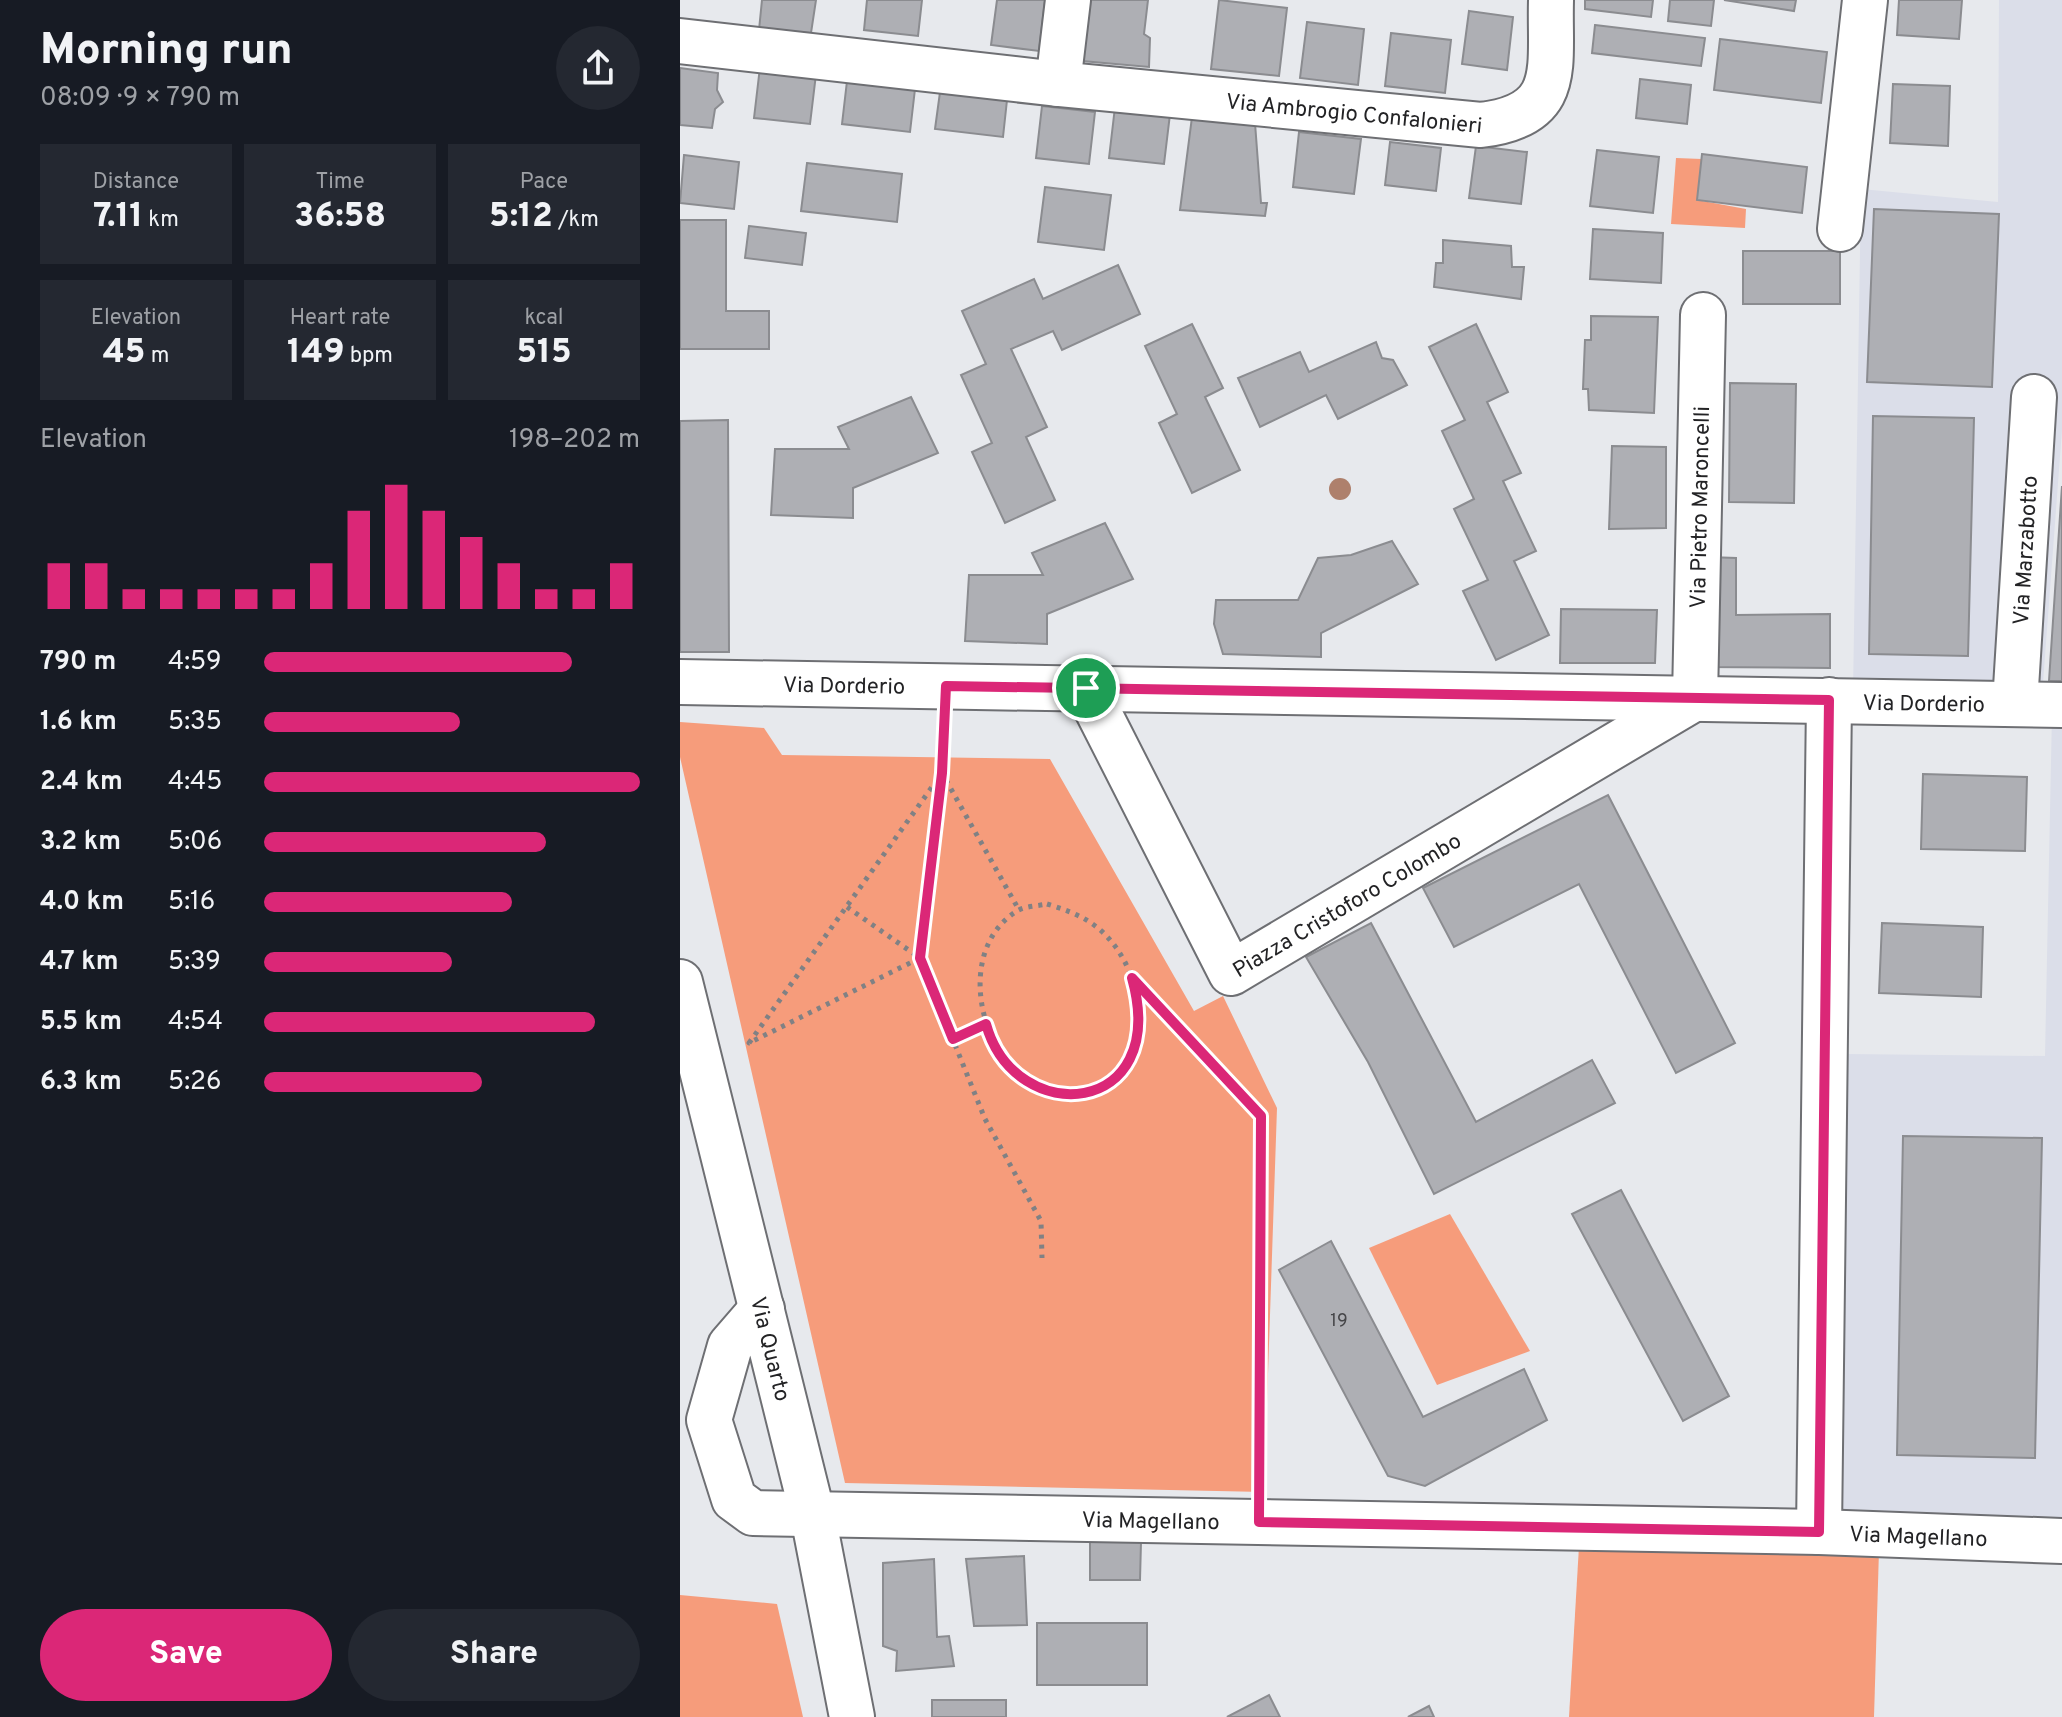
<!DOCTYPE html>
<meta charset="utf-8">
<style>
:root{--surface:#171b24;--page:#242831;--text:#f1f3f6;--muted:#9ea1a6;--accent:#db2777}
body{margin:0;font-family:Overpass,sans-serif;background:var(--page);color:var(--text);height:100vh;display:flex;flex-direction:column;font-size:30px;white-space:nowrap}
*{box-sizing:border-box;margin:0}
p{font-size:26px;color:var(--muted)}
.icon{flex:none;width:44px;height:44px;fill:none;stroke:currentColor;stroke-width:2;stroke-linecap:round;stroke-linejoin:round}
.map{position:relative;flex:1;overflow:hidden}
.sheet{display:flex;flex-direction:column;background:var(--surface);width:680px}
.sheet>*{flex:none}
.pin{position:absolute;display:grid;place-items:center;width:68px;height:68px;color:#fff;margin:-34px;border:4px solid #fff;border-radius:50%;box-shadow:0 2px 8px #0007}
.round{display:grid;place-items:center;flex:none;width:84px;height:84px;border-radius:42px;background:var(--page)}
.head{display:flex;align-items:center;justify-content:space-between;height:136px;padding:0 40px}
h1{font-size:44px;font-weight:800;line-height:60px}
.figures{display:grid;grid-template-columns:repeat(3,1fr);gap:12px;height:136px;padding:8px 40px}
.figures div{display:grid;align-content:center;border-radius:0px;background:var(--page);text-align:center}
.figures b{font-size:34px;font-weight:800}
.figures small{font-size:22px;font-weight:400}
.figures p{font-size:22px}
.chart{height:224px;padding:16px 40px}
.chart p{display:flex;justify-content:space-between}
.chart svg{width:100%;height:144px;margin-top:8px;stroke:var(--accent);stroke-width:6}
.primary-button{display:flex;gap:16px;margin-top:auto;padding:16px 40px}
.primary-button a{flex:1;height:92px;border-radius:48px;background:var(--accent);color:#fff;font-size:32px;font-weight:800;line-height:92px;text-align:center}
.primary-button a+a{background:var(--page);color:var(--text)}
ul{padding:0 40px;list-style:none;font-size:26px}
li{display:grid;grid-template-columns:128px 96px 1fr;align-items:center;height:60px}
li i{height:20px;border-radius:10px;background:var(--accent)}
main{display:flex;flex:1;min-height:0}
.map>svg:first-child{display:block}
</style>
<main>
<section class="sheet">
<div class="head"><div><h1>Morning run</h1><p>08:09 · 9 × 790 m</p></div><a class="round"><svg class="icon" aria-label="share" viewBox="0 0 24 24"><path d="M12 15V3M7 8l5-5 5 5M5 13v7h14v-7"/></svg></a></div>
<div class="figures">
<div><p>Distance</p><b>7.11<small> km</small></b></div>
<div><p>Time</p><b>36:58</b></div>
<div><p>Pace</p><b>5:12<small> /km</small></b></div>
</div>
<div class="figures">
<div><p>Elevation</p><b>45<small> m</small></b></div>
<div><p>Heart rate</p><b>149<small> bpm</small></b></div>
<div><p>kcal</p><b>515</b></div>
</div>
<div class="chart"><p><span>Elevation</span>198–202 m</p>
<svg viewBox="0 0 160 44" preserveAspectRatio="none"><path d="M5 44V30M15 44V30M25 44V38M35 44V38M45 44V38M55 44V38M65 44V38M75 44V30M85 44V14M95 44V6M105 44V14M115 44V22M125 44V30M135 44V38M145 44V38M155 44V30"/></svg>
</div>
<ul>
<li><b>790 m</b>4:59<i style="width:82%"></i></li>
<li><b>1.6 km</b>5:35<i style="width:52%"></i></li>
<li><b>2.4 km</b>4:45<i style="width:100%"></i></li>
<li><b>3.2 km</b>5:06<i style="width:75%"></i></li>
<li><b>4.0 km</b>5:16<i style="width:66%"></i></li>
<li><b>4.7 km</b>5:39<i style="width:50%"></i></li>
<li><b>5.5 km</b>4:54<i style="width:88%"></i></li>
<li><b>6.3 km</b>5:26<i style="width:58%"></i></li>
</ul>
<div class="primary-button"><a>Save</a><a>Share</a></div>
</section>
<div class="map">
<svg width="1382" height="1717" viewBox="0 0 1382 1717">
<rect width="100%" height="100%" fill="#e7e9ed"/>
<g fill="#dbdee9">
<polygon points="1319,0 1382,0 1382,430 1362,696 1173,693 1181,189 1318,202"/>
<polygon points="1372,713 1382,713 1382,1555 1158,1549 1167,1054 1365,1056"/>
</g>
<g fill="#f69c7b">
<polygon points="996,158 1022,159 1017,200 1066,209 1065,228 991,224"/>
<polygon points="0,722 84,728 102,755 370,759 514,1011 543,996 597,1108 584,1492 165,1483 0,757"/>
<polygon points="770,1214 850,1351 757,1385 689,1248"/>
<polygon points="899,1546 1199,1550 1194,1717 889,1717"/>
<polygon points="0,1595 97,1604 123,1717 0,1717"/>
</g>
<g fill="#aeafb4" stroke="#8b8c90" stroke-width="2">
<polygon points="82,0 136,0 131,33 79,30"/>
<polygon points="187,0 242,0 238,36 184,30"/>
<polygon points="317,0 365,0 359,51 311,45"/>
<polygon points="401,0 468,0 464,34 470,38 469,67 402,61"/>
<polygon points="539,0 607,8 599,76 531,69"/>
<polygon points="905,0 973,0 971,17 905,9"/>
<polygon points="990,0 1034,0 1031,26 988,21"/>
<polygon points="1044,0 1116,0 1114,11"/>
<polygon points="1219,0 1282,0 1279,39 1217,35"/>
<polygon points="789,11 833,17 827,70 782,64"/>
<polygon points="627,22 684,29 678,85 620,78"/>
<polygon points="915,25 1025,38 1021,66 912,53"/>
<polygon points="711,33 771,40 765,93 705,86"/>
<polygon points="1040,39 1147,52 1141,103 1034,90"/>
<polygon points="80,67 136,74 130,124 74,118"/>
<polygon points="0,68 38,73 37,90 43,102 35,109 32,128 0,125"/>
<polygon points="960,79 1011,85 1007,124 956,118"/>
<polygon points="167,81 235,89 230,132 162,124"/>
<polygon points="1213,84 1270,86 1268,146 1210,143"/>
<polygon points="260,92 327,100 323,137 255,129"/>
<polygon points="362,106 415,112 409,164 356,158"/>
<polygon points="435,107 490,114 484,164 429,158"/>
<polygon points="512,117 575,123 581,203 587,203 585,216 500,210"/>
<polygon points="619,132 681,139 674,194 613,187"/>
<polygon points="710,142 761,148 756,191 705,185"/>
<polygon points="796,146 847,152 841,204 789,198"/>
<polygon points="917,150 979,157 973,213 910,206"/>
<polygon points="1022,154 1127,167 1122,213 1017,200"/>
<polygon points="4,155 59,162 54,209 0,203"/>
<polygon points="127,163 222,174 217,222 121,211"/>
<polygon points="365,187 431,195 424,250 358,242"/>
<polygon points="1194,209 1319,214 1312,387 1187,382"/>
<polygon points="0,220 46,220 46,311 89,311 89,349 0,349"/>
<polygon points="69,226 126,233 122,265 65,258"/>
<polygon points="913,229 983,233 981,283 910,279"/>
<polygon points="763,240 831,246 832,267 844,267 841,299 754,287 756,263 763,263"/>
<rect x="1063" y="251" width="97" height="53"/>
<polygon points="438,265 460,314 382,350 373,331 331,349 367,427 346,437 375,500 325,523 292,452 312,443 281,375 306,364 282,311 354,279 363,299"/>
<polygon points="911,316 978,317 974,413 909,410 908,389 903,389 905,340 911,340"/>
<polygon points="512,324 543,388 525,397 560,470 512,493 479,423 497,414 465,346"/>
<polygon points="796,324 828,392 807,402 841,473 823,481 856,551 834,561 869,635 816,660 783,591 808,580 774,509 794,499 762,431 785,420 749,347"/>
<polygon points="696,342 702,358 713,360 727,385 658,419 646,395 580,427 558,378 620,352 629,372"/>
<polygon points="1050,383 1116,384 1114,503 1049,502"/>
<polygon points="231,397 258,453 173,488 173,518 91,515 95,449 169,449 158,427"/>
<polygon points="1193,416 1294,418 1288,656 1189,654"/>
<polygon points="48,420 49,652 0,652 0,421"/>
<polygon points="932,446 986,447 986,528 929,529"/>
<polygon points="1382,486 1382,681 1369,681"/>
<polygon points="425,523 453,579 367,614 367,644 285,641 289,575 363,575 352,553"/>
<polygon points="712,541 738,584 641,633 641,657 543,654 534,624 536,600 618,600 638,558 671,555"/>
<polygon points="1028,557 1056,558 1056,615 1150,614 1150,668 1022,667"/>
<polygon points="881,609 977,610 975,663 880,663"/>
<polygon points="1243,774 1347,777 1345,851 1241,849"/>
<polygon points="928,795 1055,1043 996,1073 899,884 774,947 743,888"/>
<polygon points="691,923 796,1122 912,1060 935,1103 754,1194 688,1062 626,957"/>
<polygon points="1202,923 1303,927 1301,997 1199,993"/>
<polygon points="1223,1136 1362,1138 1355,1458 1217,1455"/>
<polygon points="941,1190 1049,1396 1003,1421 892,1214"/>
<polygon points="651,1241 743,1417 844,1369 867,1420 745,1486 708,1476 599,1270"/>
<polygon points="410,1542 461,1542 460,1580 410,1580"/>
<polygon points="344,1556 347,1625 294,1626 286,1559"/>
<polygon points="254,1559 257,1637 269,1636 274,1666 216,1671 217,1651 203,1646 203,1563"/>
<rect x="357" y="1623" width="110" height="62"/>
<polygon points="589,1695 600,1717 547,1717"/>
<rect x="252" y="1700" width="74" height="17"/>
<polygon points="749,1706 754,1717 728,1717"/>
</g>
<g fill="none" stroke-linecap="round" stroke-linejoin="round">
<g stroke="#6e6f73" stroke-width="48">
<g id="minor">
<path id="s1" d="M 0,41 L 378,84 L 801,125 C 885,115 869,67 871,0"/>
<polyline points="378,84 388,0"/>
<polyline points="1160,229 1185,0"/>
<path id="s2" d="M 0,682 L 1382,705"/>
<path id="s3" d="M 406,688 L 551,973 L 1015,698 L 1023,315"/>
<path id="s4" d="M 1335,704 L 1354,397"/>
<path id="s5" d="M 0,982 L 133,1516 L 172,1717"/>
<path id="s6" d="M 82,1309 L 50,1346 L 29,1420 L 54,1499 L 73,1513 L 1139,1532 L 1382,1541"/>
<polyline points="1139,1532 1149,700"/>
</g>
</g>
<g stroke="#808184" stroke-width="5" stroke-dasharray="4 6" stroke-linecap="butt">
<polyline points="264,723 262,773 240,958 305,1119 361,1221 362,1258"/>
<path d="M 367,904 C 383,909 398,914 411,923 C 455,952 475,1026 445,1070 C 438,1080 421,1088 409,1091 C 317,1119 258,960 337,911 C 345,906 358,906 367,904 Z"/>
<polyline points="167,907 240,958 69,1043 262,773 339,910"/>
<polyline points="452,978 581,1116 580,1485"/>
<polyline points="273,1039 306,1024"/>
</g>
<use href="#minor" stroke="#fff" stroke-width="44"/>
</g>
<circle fill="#ae806c" cx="660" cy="489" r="11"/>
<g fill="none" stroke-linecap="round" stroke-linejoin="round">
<g stroke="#fff" stroke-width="16">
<path id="route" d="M 266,686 L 1149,700 L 1139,1532 L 579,1522 L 581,1116 L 452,978 C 491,1118 335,1129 306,1024 L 273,1039 L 240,958 L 262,773 Z"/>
</g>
<use href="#route" stroke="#db2777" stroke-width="10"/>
</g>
<g text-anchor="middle" stroke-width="6" stroke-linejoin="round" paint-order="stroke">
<g font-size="18" fill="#464649">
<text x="659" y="1326">19</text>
</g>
<g font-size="22" fill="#232325" stroke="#fff">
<text dy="8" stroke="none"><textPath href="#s1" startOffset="678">Via Ambrogio Confalonieri</textPath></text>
<text dy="8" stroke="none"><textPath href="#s3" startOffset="1050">Via Pietro Maroncelli</textPath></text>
<text dy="8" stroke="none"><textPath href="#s4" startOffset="154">Via Marzabotto</textPath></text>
<text dy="8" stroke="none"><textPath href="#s2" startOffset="164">Via Dorderio</textPath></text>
<text dy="8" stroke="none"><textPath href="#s2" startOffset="1244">Via Dorderio</textPath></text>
<text dy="8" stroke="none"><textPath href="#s3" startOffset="454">Piazza Cristoforo Colombo</textPath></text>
<text dy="8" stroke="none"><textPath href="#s5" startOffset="378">Via Quarto</textPath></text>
<text dy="8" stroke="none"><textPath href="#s6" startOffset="630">Via Magellano</textPath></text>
<text dy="8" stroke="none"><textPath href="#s6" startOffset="1398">Via Magellano</textPath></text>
</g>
</g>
</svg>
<div class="pin" style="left:406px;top:688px;background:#1e9e55"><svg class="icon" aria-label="arrive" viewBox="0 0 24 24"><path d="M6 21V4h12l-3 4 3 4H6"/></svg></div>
</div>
</main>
